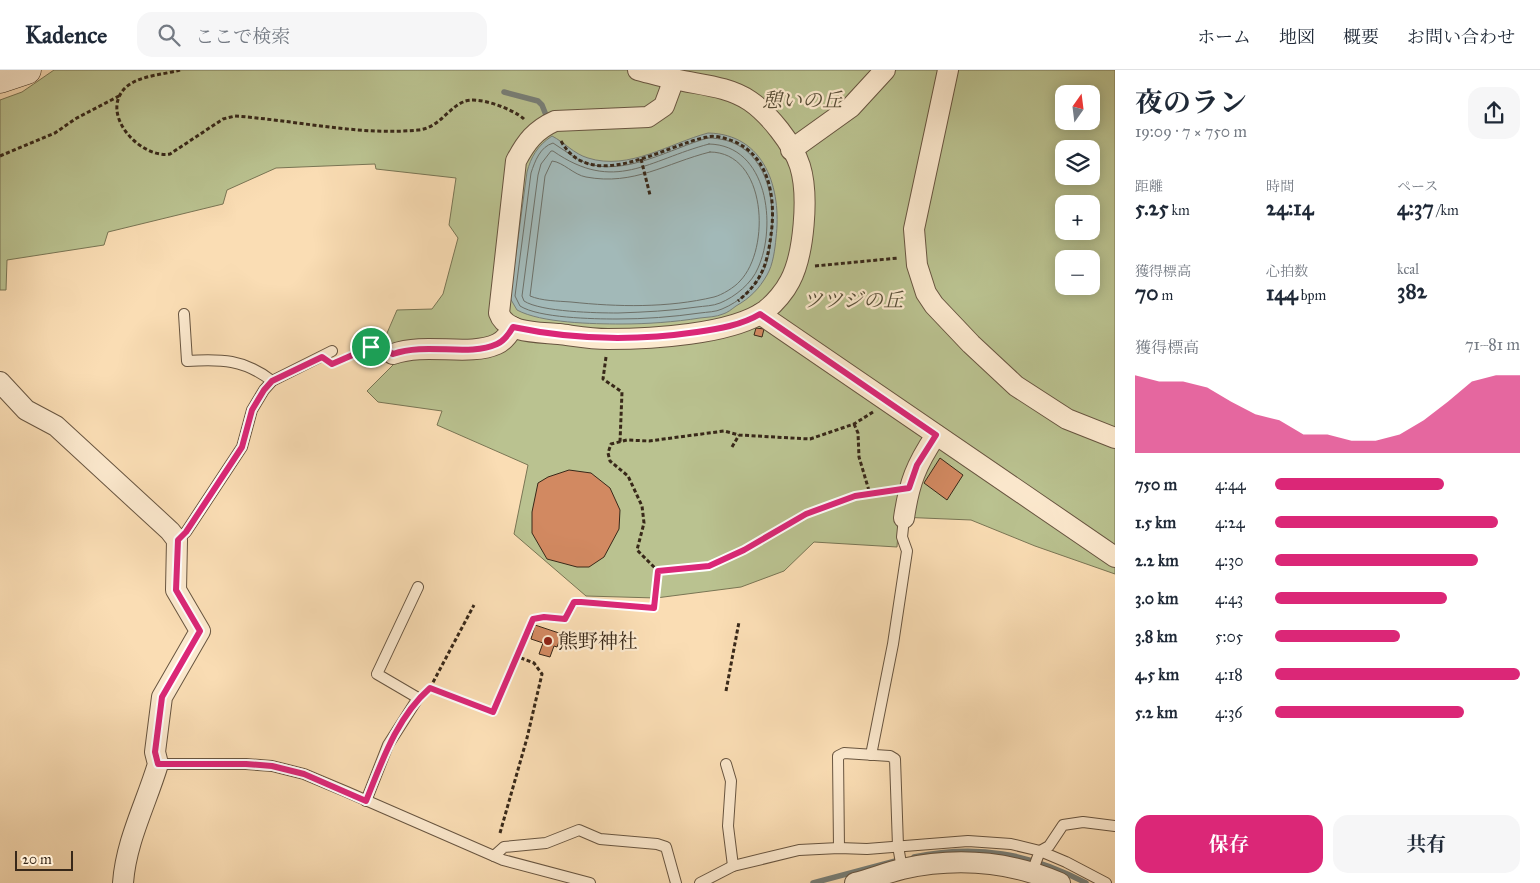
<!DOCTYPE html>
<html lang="ja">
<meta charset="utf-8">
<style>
:root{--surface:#fff;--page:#f6f6f7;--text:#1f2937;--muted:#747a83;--line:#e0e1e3;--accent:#db2777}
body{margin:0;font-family:"IM FELL Great Primer","Noto Serif JP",serif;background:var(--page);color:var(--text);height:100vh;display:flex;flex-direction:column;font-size:19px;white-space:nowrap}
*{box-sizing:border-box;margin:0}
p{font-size:16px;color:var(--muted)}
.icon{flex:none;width:28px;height:28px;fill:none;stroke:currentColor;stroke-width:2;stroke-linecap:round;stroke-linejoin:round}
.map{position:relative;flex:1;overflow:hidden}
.details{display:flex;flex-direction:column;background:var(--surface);width:425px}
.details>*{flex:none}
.needle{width:32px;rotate:14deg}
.buttons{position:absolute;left:1055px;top:15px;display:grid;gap:10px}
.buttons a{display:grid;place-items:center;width:45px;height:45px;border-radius:10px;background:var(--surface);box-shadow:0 2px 12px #0003;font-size:25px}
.scale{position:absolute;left:15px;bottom:12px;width:58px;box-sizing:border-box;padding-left:5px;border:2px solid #382819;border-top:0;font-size:14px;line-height:18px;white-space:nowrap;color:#382819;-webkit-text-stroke:4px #fce9ce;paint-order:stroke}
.pin{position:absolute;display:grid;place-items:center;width:42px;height:42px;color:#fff;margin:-21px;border:2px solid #fff;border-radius:50%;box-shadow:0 1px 5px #0007}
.round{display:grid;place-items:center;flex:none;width:52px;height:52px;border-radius:15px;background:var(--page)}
.overview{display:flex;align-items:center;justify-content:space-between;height:85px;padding:0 20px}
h1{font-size:28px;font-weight:700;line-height:38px}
.figures{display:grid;grid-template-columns:repeat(3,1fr);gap:8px;height:85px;padding:5px 20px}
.figures div{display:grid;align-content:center}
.figures b{font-size:21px;font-weight:700}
.figures small{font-size:14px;font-weight:400}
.figures p{font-size:14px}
.chart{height:140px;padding:10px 20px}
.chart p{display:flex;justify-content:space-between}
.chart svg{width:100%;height:90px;margin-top:5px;fill:var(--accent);opacity:.7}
.cta{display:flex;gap:10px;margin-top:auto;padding:10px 20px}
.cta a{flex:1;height:58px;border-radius:15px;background:var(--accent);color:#fff;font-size:20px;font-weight:700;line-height:58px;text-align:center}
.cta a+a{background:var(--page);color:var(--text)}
ul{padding:0 20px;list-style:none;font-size:16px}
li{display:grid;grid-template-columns:80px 60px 1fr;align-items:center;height:38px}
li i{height:12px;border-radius:6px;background:var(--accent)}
header{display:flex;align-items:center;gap:30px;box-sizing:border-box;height:70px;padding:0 25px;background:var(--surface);border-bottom:1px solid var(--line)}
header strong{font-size:24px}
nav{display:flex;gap:28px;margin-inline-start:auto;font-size:18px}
.search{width:350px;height:45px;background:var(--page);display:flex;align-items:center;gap:12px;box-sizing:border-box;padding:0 18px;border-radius:15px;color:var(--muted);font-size:19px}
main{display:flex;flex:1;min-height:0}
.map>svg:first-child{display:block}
</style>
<header>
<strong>Kadence</strong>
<div class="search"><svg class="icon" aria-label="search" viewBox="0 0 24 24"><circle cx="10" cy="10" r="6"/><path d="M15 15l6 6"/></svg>ここで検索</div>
<nav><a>ホーム</a><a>地図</a><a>概要</a><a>お問い合わせ</a></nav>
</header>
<main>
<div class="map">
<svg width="1115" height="813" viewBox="0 0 1115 813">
<rect width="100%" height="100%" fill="#faddb4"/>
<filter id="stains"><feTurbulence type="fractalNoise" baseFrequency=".004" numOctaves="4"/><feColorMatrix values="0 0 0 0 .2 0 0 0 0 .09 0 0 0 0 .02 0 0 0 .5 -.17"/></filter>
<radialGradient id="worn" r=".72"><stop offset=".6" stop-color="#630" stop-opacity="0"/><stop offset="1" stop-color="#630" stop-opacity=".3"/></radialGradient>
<path fill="#bac290" stroke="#797554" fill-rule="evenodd" d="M 54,0 L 1115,0 L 1115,504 L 1035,476 L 971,450 L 899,447 L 897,477 L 814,472 L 784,501 L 741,517 L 656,528 L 586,526 L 514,464 L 528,395 L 437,355 L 442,341 L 378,332 L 367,321 L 396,292 L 384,270 L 397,240 L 432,239 L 443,224 L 458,168 L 449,155 L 456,108 L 376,99 L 375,94 L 276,98 L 227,120 L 223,134 L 108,162 L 104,175 L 7,190 L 6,220 L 0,220 L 0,30 L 22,22 ZM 1064,24 L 1091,24 L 1091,51 L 1064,51 ZM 1064,79 L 1091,79 L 1091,106 L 1064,106 ZM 1064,134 L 1091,134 L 1091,161 L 1064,161 ZM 1064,189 L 1091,189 L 1091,216 L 1064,216 Z"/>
<path fill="#a2b9b8" stroke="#787f78" d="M 708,63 C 765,64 782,119 776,168 C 775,179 773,195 767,205 C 759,219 750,228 736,236 C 732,239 727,243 723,244 C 716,247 708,247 700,248 C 674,252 648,254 621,254 C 593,254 541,253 517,240 L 510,228 L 527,102 C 531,87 537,76 552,66 C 564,72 574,84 588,88 C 629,101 670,73 708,63 Z"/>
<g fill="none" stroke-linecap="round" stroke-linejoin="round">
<g stroke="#6d7068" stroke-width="1">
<path d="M 708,68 C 763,68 777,124 771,168 C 770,179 768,192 763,202 C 755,218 739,232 722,239 C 716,242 707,242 700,243 C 672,247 645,249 617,249 C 593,249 539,248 520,236 L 515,226 L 531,103 C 535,91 540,77 553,73 C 564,80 574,88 586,93 C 625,107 671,78 708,68 Z"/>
<path d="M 709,74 C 768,75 777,156 758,198 C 752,213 735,227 720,233 C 713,236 704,236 697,237 C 670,241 645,242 618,243 C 597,243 541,242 524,231 L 522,226 L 538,105 L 541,94 L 551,81 L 553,81 C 615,124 648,90 709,74 Z"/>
<path d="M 710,82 C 767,82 771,179 740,211 C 735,217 722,225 714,227 C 668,238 618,237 571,232 C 558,231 542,231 530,226 L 545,106 L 552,91 C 563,92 574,105 586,107 C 634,116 666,93 710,82 Z"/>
</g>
<g stroke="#787f78" stroke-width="5.5">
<polyline points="504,22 538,31 542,35 548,50"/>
<path d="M 914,787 C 977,774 1029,783 1086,813"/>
<polyline points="813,813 903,789"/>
</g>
</g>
<g fill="#d28961" stroke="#382819">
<polygon points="756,258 764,259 762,267 754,265"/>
<polygon points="940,388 963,405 947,430 924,413"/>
<polygon points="569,400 591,403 610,418 620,440 619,459 604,487 589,497 577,497 547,489 532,463 532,442 538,413 548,407"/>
<polygon points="535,555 562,564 557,577 554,576 550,587 539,584 543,573 531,569"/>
</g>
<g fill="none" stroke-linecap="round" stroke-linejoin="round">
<g stroke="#685540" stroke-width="12">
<g id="lane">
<path d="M 184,244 L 187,291 C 221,289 244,289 272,311"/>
<polyline points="177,470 186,462 242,377 252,340 264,320 272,311 332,281"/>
<polyline points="871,685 893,574 907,481 902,467 904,448"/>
<polyline points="158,694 246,694 272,696 304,704 347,722 503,790 590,813"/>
<polyline points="726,694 731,711 728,756 733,796"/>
<polyline points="366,731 388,675 418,628 377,604 418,517"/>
<polyline points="839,778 838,686 844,683 890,686 895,689 898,776 902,799"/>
<polyline points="494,786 504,777 546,773 579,760 600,769 657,774 666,777 676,813"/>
<polyline points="1032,802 1040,781 1049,776 1063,755 1083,752 1115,756"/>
<polyline points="700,813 733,796 799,780 839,778 867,779 968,771 1011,774 1040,781 1066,792 1106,813"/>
</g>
</g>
<g stroke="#685540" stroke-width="22">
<g id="street">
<path d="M 638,0 C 650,3 662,7 674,9 C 700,15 728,16 750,31 C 769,44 793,74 800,96 C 809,125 804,185 790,211 C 785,221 775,233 766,240 C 732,265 649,269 608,269 C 591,269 575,266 559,264 C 540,262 506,264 499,243 L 516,91 C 526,72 535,60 555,51 L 648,47 L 664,36 L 674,9"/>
<polyline points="948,0 914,159 917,195 926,223 934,235 971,274 1016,316 1067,349 1115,368"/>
<polyline points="791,80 851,37 885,0"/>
<polyline points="760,244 1115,487"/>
<path d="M 393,284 C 427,272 468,287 497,274 C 504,271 509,264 513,257"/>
<path d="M 0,312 L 26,340 L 56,356 L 170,461 L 177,470 L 176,520 L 200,561 L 162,627 L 155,682 L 158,694 C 146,734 126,771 123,813"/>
<path d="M 904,448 C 909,413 916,395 936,365"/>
<path d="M 855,813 C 871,809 886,803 902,799 C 956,787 1009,791 1060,813"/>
</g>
</g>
<g stroke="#382819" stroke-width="29">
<polyline id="secondary" points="0,9 27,0"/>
</g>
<g stroke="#382819" stroke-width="3" stroke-dasharray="4 2.5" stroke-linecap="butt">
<path d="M 180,0 C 163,5 139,5 125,18 C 99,45 141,89 170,84 L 223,49 L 235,46 C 293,50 361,66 418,60 C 439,58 446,40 463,32 C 477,25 513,39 524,49"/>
<path d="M 561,71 C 591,125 665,75 707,67 C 715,65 725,68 733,71 C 770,86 776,129 771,165 C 767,195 762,211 738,231"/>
<polyline points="0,86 55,63 75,49 119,26"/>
<polyline points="641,89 650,125"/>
<polyline points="815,196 898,188"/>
<polyline points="606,287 603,309 622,322 620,372"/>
<polyline points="345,288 371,277 377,277"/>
<polyline points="873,342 854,354 810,369 739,365 724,361 649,371 627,370 611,374 608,383 610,391 628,406 642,436 644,453 637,480 658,501 709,496 744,480 806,444 855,426 891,420"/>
<polyline points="854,354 858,363 859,387 870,424"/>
<polyline points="732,377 739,365"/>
<polyline points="430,618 493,642 533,549 544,547 565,549 574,533 581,532 653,538 658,501"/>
<polyline points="430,618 474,535"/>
<polyline points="726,621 739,552"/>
<polyline points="500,763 527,668 542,604 534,593 516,586"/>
</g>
<use href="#lane" stroke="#fce9ce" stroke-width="10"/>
<use href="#street" stroke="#fce9ce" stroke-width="20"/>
<use href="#secondary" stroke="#fce9ce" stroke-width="28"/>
</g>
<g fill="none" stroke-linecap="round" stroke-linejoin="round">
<g stroke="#fff" stroke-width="10">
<path id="route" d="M 760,244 L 936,365 L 917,395 L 909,418 L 855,426 L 806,444 L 744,480 L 709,496 L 658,501 L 654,538 L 581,532 L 574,532 L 565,549 L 544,547 L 533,549 L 493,642 L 430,618 C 397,647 382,691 366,731 L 304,704 L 272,696 L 246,694 L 158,694 L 155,682 L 162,627 L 200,561 L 176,520 L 178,470 L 186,462 L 242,377 L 252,340 L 264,320 L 272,311 L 322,287 L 332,294 L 371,277 L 380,277 L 393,284 C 427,272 468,287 497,274 C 504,271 509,264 513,257 C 574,270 636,271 697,262 C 718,259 742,255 760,244 Z"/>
</g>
<use href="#route" stroke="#db2777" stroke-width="6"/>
</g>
<circle fill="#8f2418" stroke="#fce9ce" stroke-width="2" cx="548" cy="571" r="5"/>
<g text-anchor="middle" stroke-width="4.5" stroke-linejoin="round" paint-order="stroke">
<g font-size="20" font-style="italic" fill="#584e37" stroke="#fce9ce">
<text x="802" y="37">憩いの丘</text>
<text x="853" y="237">ツツジの丘</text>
</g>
<g font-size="20" fill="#382819" stroke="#fce9ce" text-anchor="start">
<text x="558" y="578">熊野神社</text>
</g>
</g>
<rect width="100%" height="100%" filter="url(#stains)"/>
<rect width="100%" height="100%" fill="url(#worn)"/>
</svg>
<div class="buttons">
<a><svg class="needle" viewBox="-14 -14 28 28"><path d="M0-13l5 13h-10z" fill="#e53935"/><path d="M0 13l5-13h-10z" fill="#747a83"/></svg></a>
<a><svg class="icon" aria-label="layers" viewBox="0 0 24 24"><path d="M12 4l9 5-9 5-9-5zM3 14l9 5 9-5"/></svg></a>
<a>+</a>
<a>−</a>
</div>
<div class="scale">20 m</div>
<div class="pin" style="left:371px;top:277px;background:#1e9e55"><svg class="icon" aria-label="arrive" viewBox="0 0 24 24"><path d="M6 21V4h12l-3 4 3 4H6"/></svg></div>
</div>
<section class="details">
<div class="overview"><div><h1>夜のラン</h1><p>19:09 · 7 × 750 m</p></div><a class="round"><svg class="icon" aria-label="share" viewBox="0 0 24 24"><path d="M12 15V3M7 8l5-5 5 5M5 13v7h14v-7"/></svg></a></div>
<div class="figures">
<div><p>距離</p><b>5.25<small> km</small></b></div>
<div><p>時間</p><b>24:14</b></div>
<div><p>ペース</p><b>4:37<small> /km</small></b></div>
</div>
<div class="figures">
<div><p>獲得標高</p><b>70<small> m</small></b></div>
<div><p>心拍数</p><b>144<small> bpm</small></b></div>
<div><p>kcal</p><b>382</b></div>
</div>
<div class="chart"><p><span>獲得標高</span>71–81 m</p>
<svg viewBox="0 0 160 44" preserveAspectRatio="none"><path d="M0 44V6L10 9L20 9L30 12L40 19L50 25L60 28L70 35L80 35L90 38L100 38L110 35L120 28L130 19L140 9L150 6L160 6V44z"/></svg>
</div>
<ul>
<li><b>750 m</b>4:44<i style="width:69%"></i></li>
<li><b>1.5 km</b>4:24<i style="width:91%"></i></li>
<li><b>2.2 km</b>4:30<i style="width:83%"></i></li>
<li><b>3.0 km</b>4:43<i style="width:70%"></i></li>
<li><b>3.8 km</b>5:05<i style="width:51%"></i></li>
<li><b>4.5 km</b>4:18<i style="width:100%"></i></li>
<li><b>5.2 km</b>4:36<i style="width:77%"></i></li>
</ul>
<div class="cta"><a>保存</a><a>共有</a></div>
</section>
</main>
